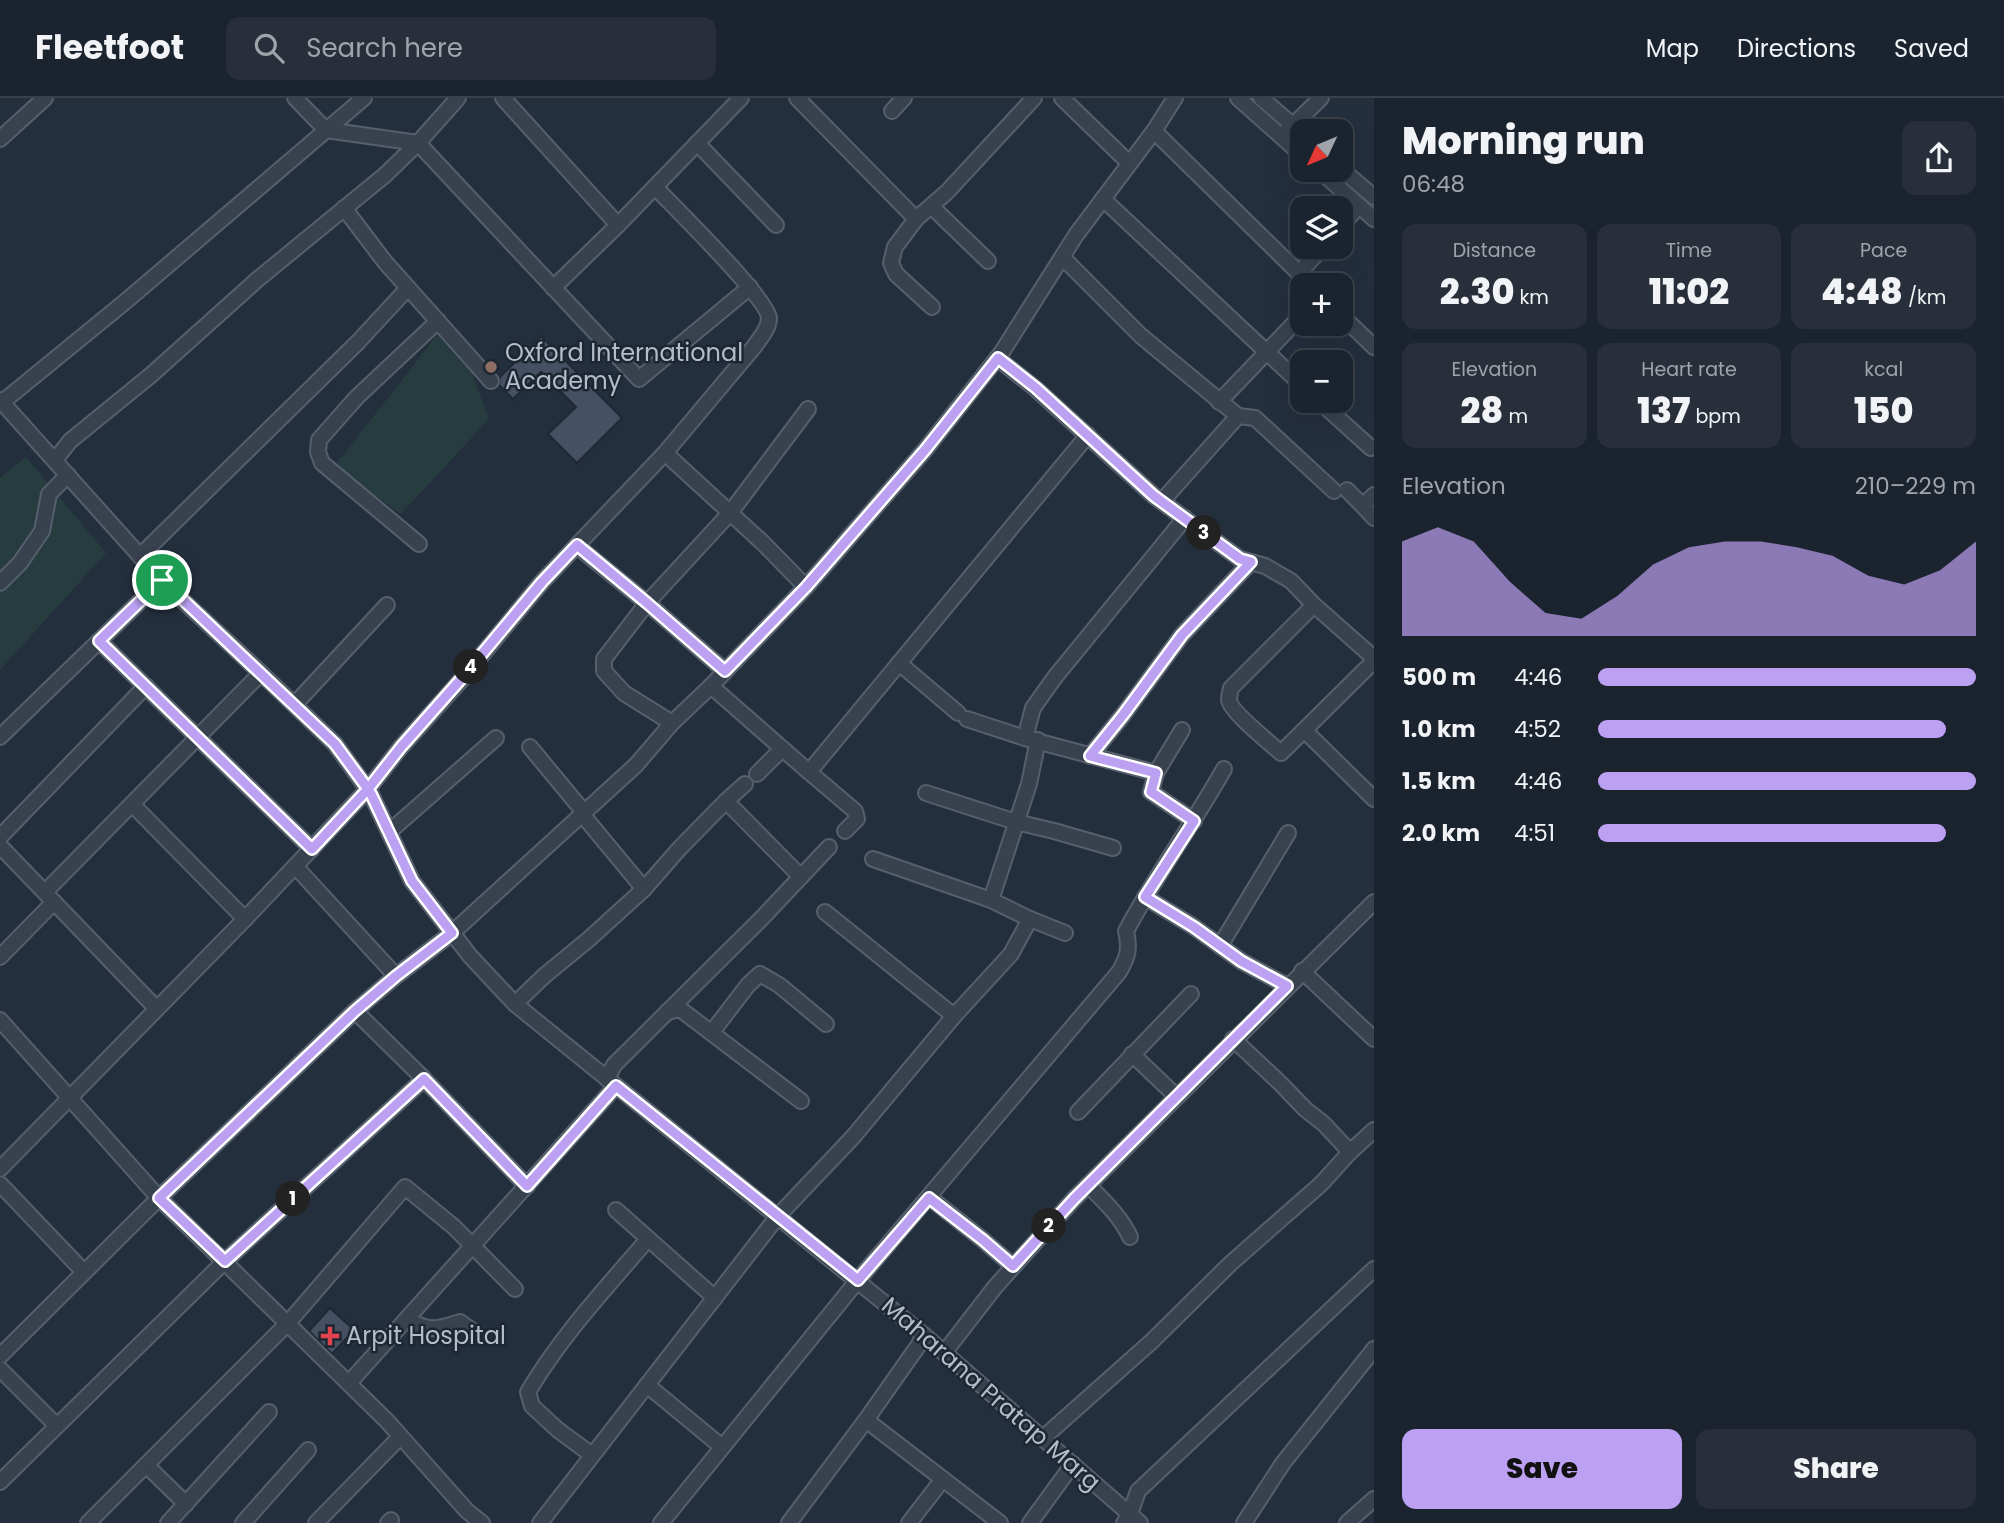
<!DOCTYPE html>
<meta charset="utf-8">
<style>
:root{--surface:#1b232e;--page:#282f3a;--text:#f1f3f6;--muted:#a0a4aa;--line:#39404a;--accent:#bca0f2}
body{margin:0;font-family:Poppins,sans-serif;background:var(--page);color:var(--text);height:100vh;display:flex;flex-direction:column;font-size:26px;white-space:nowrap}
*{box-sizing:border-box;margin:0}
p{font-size:23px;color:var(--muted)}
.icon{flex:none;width:38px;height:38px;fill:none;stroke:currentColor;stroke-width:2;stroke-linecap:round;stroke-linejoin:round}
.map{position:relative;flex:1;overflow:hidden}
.details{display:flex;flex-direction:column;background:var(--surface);width:630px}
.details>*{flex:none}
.needle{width:46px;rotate:226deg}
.controls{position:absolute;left:1290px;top:21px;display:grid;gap:14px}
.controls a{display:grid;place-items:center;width:63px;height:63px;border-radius:14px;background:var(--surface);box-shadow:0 7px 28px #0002,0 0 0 2px var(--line);font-size:35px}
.pin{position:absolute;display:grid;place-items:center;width:60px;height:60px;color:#fff;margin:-30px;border:4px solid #fff;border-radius:50%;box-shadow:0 2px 7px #0007}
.km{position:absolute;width:35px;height:35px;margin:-18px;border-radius:50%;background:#222;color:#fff;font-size:19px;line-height:35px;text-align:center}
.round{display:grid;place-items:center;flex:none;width:74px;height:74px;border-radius:14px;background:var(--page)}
.overview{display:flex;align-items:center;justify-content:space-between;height:119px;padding:0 28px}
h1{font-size:38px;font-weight:800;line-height:52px}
.stats{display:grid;grid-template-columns:repeat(3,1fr);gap:10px;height:119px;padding:7px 28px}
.stats div{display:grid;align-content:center;border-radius:14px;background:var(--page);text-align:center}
.stats b{font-size:35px;font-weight:800}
.stats small{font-size:19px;font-weight:400}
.stats p{font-size:19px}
.chart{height:196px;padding:14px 28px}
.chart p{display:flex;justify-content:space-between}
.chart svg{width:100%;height:126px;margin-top:7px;fill:var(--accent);opacity:.7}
.action{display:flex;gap:14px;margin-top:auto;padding:14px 28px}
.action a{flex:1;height:80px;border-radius:14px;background:var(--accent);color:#111;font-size:28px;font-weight:800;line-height:80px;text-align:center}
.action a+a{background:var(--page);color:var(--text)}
ul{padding:0 28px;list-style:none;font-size:23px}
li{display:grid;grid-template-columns:112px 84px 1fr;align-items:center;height:52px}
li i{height:18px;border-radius:9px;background:var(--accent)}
header{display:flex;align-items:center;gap:42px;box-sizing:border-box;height:98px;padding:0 35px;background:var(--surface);border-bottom:2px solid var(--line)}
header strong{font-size:33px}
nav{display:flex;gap:38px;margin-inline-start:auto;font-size:24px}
.search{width:490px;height:63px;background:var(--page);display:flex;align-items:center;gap:18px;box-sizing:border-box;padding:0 24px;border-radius:14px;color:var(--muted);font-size:26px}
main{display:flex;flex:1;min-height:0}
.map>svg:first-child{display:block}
</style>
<header>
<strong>Fleetfoot</strong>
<div class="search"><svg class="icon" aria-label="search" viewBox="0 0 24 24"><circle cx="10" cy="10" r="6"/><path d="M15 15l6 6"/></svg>Search here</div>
<nav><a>Map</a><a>Directions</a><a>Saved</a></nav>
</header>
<main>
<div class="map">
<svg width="1374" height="1425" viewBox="0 0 1374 1425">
<rect width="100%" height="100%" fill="#242f3e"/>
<g fill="#263c3f">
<polygon points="437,237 472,275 489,321 401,416 334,369"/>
<polygon points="26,359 106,455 0,572 0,380"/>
</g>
<g fill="#455162" stroke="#1f2835" stroke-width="2">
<polygon points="541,238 622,320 577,365 548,336 576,309 541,274 513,301 499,287 500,279"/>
<polygon points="330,1210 354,1232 332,1256 309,1233"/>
</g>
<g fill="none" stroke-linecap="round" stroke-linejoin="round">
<g stroke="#565f6c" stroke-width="18">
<g id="minor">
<polyline points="295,0 326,32 418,45 639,281 750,189"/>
<polyline points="503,0 618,127"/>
<polyline points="797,0 916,121"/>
<polyline points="1062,0 1129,65"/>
<polyline points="1238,0 1302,57"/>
<polyline points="1261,0 1302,35"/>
<polyline points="892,13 904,0"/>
<polyline points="1154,33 1311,187"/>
<polyline points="1282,38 1321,0"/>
<polyline points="0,41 45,0"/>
<polyline points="697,45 776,127"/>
<polyline points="1340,70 1374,99"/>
<polyline points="1319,72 1374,121"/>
<path d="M 655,89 C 673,108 768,201 769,220 C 769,231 760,240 754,249 L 665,355"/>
<polyline points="1103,101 1302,287"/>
<polyline points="931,108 988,163"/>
<polyline points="344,110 385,164 491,283"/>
<polyline points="1340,129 1359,108"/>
<polyline points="1062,159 1141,238 1238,318"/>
<polyline points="1299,175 1323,149"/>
<polyline points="553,190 618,127 741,0"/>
<polyline points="932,209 896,176 891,165 895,149 916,121 947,94 1034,0"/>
<polyline points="1340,216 1374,249"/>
<polyline points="997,260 1036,291 1154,398 1240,461 1265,468 1291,483 1314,507 1374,560"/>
<polyline points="0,302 166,487 261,575 335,646 371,696 412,783 470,858 515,906 925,1238 1140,1425"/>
<polyline points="1319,303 1371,350"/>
<polyline points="1219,304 1302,217"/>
<polyline points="0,306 126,203 364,0"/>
<polyline points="55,362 70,343 151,277 258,181 385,77 418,45 458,0"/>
<polyline points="1347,392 1363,408"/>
<polyline points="1374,397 1363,408 1374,420"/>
<polyline points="1162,403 1238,318 1255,320 1334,393"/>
<polyline points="419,446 322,365 318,354 319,342 357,299 438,223"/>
<polyline points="577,448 647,505 725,573"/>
<polyline points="140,458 358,244 408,190"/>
<polyline points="0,485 20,465 42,433 49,396 68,377"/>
<path d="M 1314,507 L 1231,590 C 1230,594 1229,598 1229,602 C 1230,613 1271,646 1281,655 L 1374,563"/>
<polyline points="99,543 312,751"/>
<polyline points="899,565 958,615"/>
<polyline points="711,588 809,674 1088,337"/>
<polyline points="295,606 387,507"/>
<polyline points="967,621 1025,640 1156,675"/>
<polyline points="672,625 624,595 604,573 604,561 647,505 730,415 808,311"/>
<polyline points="1182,632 1156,675 1151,694 1194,723"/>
<polyline points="1305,633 1374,701"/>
<polyline points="0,639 162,482"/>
<polyline points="1025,640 1033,610 1055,579 1185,420"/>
<polyline points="530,649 583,713"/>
<polyline points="1090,658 1123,617 1182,537 1251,464"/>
<polyline points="809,674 855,713 857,721 845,733"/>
<polyline points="757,676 782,651"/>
<polyline points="926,695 1016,724 1054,733 1113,750"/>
<polyline points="726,703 745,686"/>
<polyline points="132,706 245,821"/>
<polyline points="581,715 644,791"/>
<polyline points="389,734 496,640"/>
<polyline points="0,739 146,588"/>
<polyline points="0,748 156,910"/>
<polyline points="873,761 991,802 1030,821 1065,835"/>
<polyline points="295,768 396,878"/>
<polyline points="45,794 261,575"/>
<polyline points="1145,799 1194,829 1241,863 1287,888"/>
<polyline points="991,802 1029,686 1038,642"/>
<polyline points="825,814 954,918"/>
<polyline points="1220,848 1288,735"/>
<polyline points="0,859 54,804"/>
<polyline points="1302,873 1374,941"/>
<polyline points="515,906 544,878 589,841 644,791 679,751 726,703 800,778"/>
<polyline points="355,913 424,981 527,1088"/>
<polyline points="667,914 680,911 801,1003"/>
<polyline points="0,922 159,1100 387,1323 467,1413 482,1425"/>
<polyline points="712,934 748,887 760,876 779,887 826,926"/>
<polyline points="1233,941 1280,985 1305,1011 1324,1026 1350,1054"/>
<polyline points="1132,956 1176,998"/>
<polyline points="607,981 614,967 761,821 829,749"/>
<polyline points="1078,1014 1191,896"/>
<polyline points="0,1071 245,821 368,691 401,649 462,581 542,484 665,355 763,445 806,489"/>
<polyline points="0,1086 84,1174"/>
<path d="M 1088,1087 C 1104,1103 1121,1119 1130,1139"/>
<polyline points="929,1099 983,1142 1013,1168"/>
<polyline points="616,1112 715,1200"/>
<path d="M 407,1221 C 430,1234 435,1232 460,1224 L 478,1237"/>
<polyline points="944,1255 995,1189 1074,1101 1374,804"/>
<polyline points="0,1258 159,1100 355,913 396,878 452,835 636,667 672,625 711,588 806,489 925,352 1002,254 1076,137 1154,33 1175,0"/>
<polyline points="0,1271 57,1328"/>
<polyline points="349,1285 616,988"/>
<polyline points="647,1287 722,1349"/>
<polyline points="866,1322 1000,1425"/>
<polyline points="1043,1340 1151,1244 1230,1166 1321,1086 1350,1054 1374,1032"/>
<path d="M 592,1357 L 558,1332 L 532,1308 L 528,1294 C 561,1238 606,1190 648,1141"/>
<polyline points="146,1367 186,1406"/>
<polyline points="0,1384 225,1163 424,981"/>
<polyline points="88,1425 288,1225 405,1089 454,1129 515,1191"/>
<polyline points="168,1425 269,1314"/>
<polyline points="243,1425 308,1352"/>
<polyline points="316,1425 400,1339"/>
<polyline points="388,1425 391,1422"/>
<polyline points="540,1425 778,1118 853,1039 954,918 1011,856 1030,821"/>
<path d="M 661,1425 L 858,1182 L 1119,874 C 1128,859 1130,850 1126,833 C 1156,777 1193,726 1224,671"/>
<polyline points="789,1425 866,1322 925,1238"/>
<polyline points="909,1425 943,1381"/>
<polyline points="1030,1425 1073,1366"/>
<polyline points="1124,1425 1130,1416 1138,1393 1374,1171"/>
<polyline points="1244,1425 1283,1365 1374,1251"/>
<polyline points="1347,1425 1374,1401"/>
</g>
</g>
<use href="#minor" stroke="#38414e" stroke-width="14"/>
</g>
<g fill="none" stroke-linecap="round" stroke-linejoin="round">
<g stroke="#fff" stroke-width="14">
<polyline id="route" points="162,482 335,646 368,691 371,696 412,783 452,835 396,878 355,913 159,1100 225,1163 424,981 527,1088 616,988 858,1182 929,1100 983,1142 1013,1168 1074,1101 1287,888 1241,863 1194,829 1145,799 1194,723 1151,694 1156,675 1090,658 1123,617 1182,537 1251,464 1240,461 1154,398 1036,290 998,260 925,352 806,489 725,573 647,505 577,447 542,484 462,580 401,649 368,691 312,751 99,543 162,482"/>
</g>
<use href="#route" stroke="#bca0f2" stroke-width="9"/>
</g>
<circle fill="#8d6e63" stroke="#1d2633" stroke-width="2.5" cx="491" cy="269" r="7"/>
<path fill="#e0444e" stroke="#1d2633" stroke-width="2.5" d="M326.5 1227.5h7v7h7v7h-7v7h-7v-7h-7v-7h7z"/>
<g text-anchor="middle" stroke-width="5" stroke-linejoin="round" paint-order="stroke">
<g font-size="24" fill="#b4bcc9" stroke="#1d2633" text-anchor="start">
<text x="505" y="263">Oxford International<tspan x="505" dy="28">Academy</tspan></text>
<text x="346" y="1246">Arpit Hospital</text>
</g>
<g font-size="24" fill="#b4bcc9" stroke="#1d2633">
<text transform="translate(991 1296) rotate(41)" y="8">Maharana Pratap Marg</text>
</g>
</g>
</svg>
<div class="controls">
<a><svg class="needle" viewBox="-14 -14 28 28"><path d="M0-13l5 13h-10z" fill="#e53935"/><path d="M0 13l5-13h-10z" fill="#a0a4aa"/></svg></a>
<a><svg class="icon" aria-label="layers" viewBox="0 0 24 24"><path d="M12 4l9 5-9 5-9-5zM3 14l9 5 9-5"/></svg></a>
<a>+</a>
<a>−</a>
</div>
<div class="pin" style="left:162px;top:482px;background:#1e9e55"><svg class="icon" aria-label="arrive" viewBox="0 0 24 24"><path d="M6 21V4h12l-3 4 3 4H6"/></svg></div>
<b class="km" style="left:293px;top:1101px">1</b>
<b class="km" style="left:1049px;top:1128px">2</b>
<b class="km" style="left:1204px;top:435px">3</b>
<b class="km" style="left:471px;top:569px">4</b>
</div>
<section class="details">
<div class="overview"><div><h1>Morning run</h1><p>06:48</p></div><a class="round"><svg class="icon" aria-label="share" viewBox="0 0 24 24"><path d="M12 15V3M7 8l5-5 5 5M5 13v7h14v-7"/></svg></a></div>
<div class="stats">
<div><p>Distance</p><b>2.30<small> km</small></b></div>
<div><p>Time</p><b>11:02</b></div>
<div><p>Pace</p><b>4:48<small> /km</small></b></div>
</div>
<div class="stats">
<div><p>Elevation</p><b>28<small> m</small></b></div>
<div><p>Heart rate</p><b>137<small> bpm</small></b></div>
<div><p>kcal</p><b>150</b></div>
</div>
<div class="chart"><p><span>Elevation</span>210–229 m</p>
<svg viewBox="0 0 160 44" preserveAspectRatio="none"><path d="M0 44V11L10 6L20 11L30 25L40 36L50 38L60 30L70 19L80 13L90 11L100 11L110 13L120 16L130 23L140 26L150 21L160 11V44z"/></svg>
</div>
<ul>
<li><b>500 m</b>4:46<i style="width:100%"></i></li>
<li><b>1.0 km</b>4:52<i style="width:92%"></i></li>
<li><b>1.5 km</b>4:46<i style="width:100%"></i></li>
<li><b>2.0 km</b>4:51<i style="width:92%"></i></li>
</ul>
<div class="action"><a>Save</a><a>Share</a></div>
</section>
</main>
